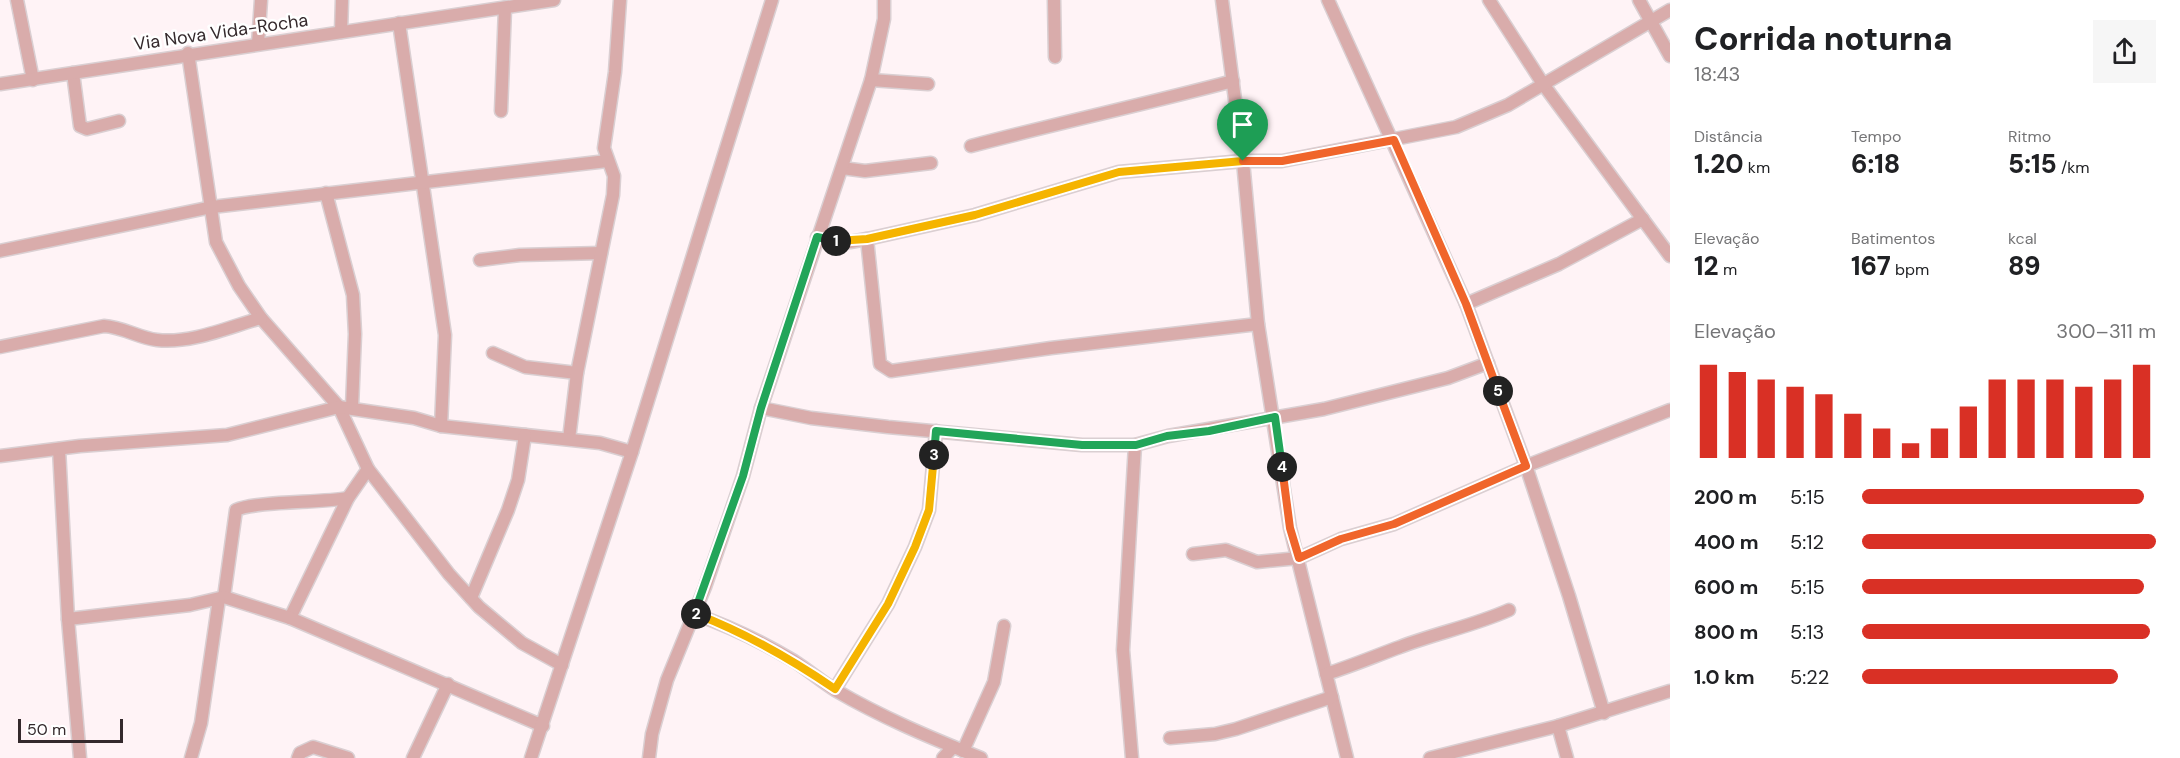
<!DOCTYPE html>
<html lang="pt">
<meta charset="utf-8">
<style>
:root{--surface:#fff;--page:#f6f6f6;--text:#202124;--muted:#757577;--accent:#d93025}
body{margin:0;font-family:"DM Sans",sans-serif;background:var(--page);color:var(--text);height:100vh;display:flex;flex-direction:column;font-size:22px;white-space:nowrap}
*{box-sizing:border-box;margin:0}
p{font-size:20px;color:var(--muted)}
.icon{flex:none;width:33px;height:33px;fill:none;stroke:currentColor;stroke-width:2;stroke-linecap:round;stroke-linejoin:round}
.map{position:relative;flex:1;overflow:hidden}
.panel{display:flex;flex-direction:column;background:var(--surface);width:510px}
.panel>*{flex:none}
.scale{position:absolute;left:18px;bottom:15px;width:105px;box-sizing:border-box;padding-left:6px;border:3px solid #34292c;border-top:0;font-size:16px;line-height:21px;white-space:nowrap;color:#34292c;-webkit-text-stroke:4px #fff;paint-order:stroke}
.pin{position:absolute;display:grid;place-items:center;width:51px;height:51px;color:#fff;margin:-62px -26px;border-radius:50% 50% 50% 0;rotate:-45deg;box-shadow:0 0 6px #0007}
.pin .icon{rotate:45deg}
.km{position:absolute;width:30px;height:30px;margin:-15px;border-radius:50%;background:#222;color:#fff;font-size:16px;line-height:30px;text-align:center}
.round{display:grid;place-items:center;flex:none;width:63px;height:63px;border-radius:0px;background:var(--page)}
.summary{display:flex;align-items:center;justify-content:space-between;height:102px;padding:0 24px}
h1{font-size:33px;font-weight:800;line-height:45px}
.metrics{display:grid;grid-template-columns:repeat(3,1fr);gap:9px;height:102px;padding:6px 24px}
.metrics div{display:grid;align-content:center}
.metrics b{font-size:26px;font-weight:800}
.metrics small{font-size:16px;font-weight:400}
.metrics p{font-size:16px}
.chart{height:168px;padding:12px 24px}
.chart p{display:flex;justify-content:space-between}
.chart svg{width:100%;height:108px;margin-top:6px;stroke:var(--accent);stroke-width:6}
ul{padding:0 24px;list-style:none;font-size:20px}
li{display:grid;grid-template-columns:96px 72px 1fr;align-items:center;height:45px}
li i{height:15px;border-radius:8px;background:var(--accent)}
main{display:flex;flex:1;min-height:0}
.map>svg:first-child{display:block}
</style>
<main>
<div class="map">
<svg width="1670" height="758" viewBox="0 0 1670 758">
<rect width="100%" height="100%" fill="#fff3f6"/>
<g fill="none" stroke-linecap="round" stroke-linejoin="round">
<g stroke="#dacfd2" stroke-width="15">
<g id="minor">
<polyline points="17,0 33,80"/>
<polyline points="1054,0 1055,57"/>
<polyline points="1222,0 1243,161 1258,324 1290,528 1347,758"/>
<polyline points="1328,0 1466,304 1526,466 1569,596 1604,713"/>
<polyline points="1489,0 1543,84 1670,256"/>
<polyline points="1639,0 1670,56"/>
<polyline points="399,23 445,335 441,426"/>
<polyline points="341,32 342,0"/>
<polyline points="258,44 261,0"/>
<polyline points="188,53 216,242 239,286 261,318 339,407 368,469 449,574 479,607 522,643 562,665"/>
<polyline points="73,73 80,126 87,129 119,121"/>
<polyline points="871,80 928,84"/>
<polyline points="0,84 554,0"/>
<polyline points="501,111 505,8"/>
<path d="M 971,146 C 1058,123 1146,104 1233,81"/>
<polyline points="842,168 865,171 931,163"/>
<polyline points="326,193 353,295 355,334 352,407"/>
<polyline points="817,237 850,242 867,239 975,215 1119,172 1243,161 1282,161 1456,127 1508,105 1670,10"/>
<polyline points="867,239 880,364 891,371 1051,348 1258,324"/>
<polyline points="0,251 212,207 607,161"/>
<polyline points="480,260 520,255 601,253"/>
<polyline points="1466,304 1559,264 1643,219"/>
<path d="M 0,347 L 104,326 C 123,327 139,338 157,340 C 191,344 229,327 261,318"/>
<polyline points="493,353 525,367 577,373"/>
<polyline points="761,408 811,418 888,427 1082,445 1135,445 1168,436 1324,409 1448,378 1488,363"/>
<polyline points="569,439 577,373 613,195 614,176 604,148 615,72 620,0"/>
<polyline points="59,449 68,619 80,758"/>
<polyline points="0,456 80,446 227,435 339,407 414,418 441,426 600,443 632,452"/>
<polyline points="1193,554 1226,550 1257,562 1299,558 1341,539 1394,524 1526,466 1670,410"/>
<path d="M 224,597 L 236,510 C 256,501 321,503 348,498"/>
<polyline points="471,598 508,510 518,480 525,435"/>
<path d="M 694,614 C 729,626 762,642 794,661 C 808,670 821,681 835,690 C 881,717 931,738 981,758"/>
<polyline points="290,618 348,498 368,469"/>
<polyline points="68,619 190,605 224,597 290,618 543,726"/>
<path d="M 1326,674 C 1352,666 1375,656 1400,647 C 1436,633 1473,626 1509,610"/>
<polyline points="835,689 888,604 915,547 929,510 936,431"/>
<polyline points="1558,726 1567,758"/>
<polyline points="1170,738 1215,734 1236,729 1332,697"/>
<polyline points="963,751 994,682 1004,626"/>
<polyline points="191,758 201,723 219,599"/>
<polyline points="298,758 300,753 313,747 348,758"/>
<polyline points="413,758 448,684"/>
<polyline points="531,758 632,452 772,0"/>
<polyline points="649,758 652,734 667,680 705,587 743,476 761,408 871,80 884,19 884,0"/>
<polyline points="943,758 953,747"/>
<polyline points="1132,758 1123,650 1135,445"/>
<polyline points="1430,758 1558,726 1670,691"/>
</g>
</g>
<use href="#minor" stroke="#d9acab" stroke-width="12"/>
</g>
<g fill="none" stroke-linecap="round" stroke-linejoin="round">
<g stroke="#fff" stroke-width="12">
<polyline id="split-1" points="836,241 867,239 975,215 1119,172 1243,161"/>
</g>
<g stroke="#fff" stroke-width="12">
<polyline id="split-2" points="696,614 694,614 743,476 761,408 817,237 836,241"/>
</g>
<g stroke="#fff" stroke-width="12">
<path id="split-3" d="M 696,614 C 746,633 791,659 835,689 L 888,604 L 915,547 L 929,510 L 934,455"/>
</g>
<g stroke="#fff" stroke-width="12">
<polyline id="split-4" points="934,455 936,431 1082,445 1136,445 1167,436 1209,431 1275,417 1282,467"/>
</g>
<g stroke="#fff" stroke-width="12">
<polyline id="split-5" points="1282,467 1290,528 1299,558 1341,539 1394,524 1526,466 1498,391"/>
</g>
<g stroke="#fff" stroke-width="12">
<polyline id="split-6" points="1243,161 1282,161 1394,140 1466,304 1498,391"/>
</g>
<use href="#split-1" stroke="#f5b400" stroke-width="8"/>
<use href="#split-2" stroke="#22a559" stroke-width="8"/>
<use href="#split-3" stroke="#f5b400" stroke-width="8"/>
<use href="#split-4" stroke="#22a559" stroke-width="8"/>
<use href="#split-5" stroke="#f0652b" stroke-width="8"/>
<use href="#split-6" stroke="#f0652b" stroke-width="8"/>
</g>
<g text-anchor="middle" stroke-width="5" stroke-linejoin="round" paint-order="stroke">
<g font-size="18" fill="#34292c" stroke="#fff">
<text transform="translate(221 32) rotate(-8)" y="6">Via Nova Vida-Rocha</text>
</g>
</g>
</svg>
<div class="scale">50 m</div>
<div class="pin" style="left:1243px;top:161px;background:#1e9e55"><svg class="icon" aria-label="arrive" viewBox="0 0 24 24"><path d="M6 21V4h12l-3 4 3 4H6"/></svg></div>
<b class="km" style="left:836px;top:241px">1</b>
<b class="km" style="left:696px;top:614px">2</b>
<b class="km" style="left:934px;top:455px">3</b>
<b class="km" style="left:1282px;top:467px">4</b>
<b class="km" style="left:1498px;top:391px">5</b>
</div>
<section class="panel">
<div class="summary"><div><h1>Corrida noturna</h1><p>18:43</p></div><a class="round"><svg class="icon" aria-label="share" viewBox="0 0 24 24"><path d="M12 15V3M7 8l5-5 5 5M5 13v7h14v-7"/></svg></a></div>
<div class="metrics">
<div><p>Distância</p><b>1.20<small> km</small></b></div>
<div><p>Tempo</p><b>6:18</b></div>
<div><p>Ritmo</p><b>5:15<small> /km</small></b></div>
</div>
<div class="metrics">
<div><p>Elevação</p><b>12<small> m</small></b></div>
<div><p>Batimentos</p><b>167<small> bpm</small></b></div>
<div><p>kcal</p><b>89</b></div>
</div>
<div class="chart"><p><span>Elevação</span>300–311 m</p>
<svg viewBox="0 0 160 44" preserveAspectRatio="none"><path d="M5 44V6M15 44V9M25 44V12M35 44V15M45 44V18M55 44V26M65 44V32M75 44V38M85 44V32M95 44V23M105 44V12M115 44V12M125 44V12M135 44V15M145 44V12M155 44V6"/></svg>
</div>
<ul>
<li><b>200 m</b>5:15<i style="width:96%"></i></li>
<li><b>400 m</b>5:12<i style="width:100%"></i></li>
<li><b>600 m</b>5:15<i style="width:96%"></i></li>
<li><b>800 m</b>5:13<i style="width:98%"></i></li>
<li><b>1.0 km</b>5:22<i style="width:87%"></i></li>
</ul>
</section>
</main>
